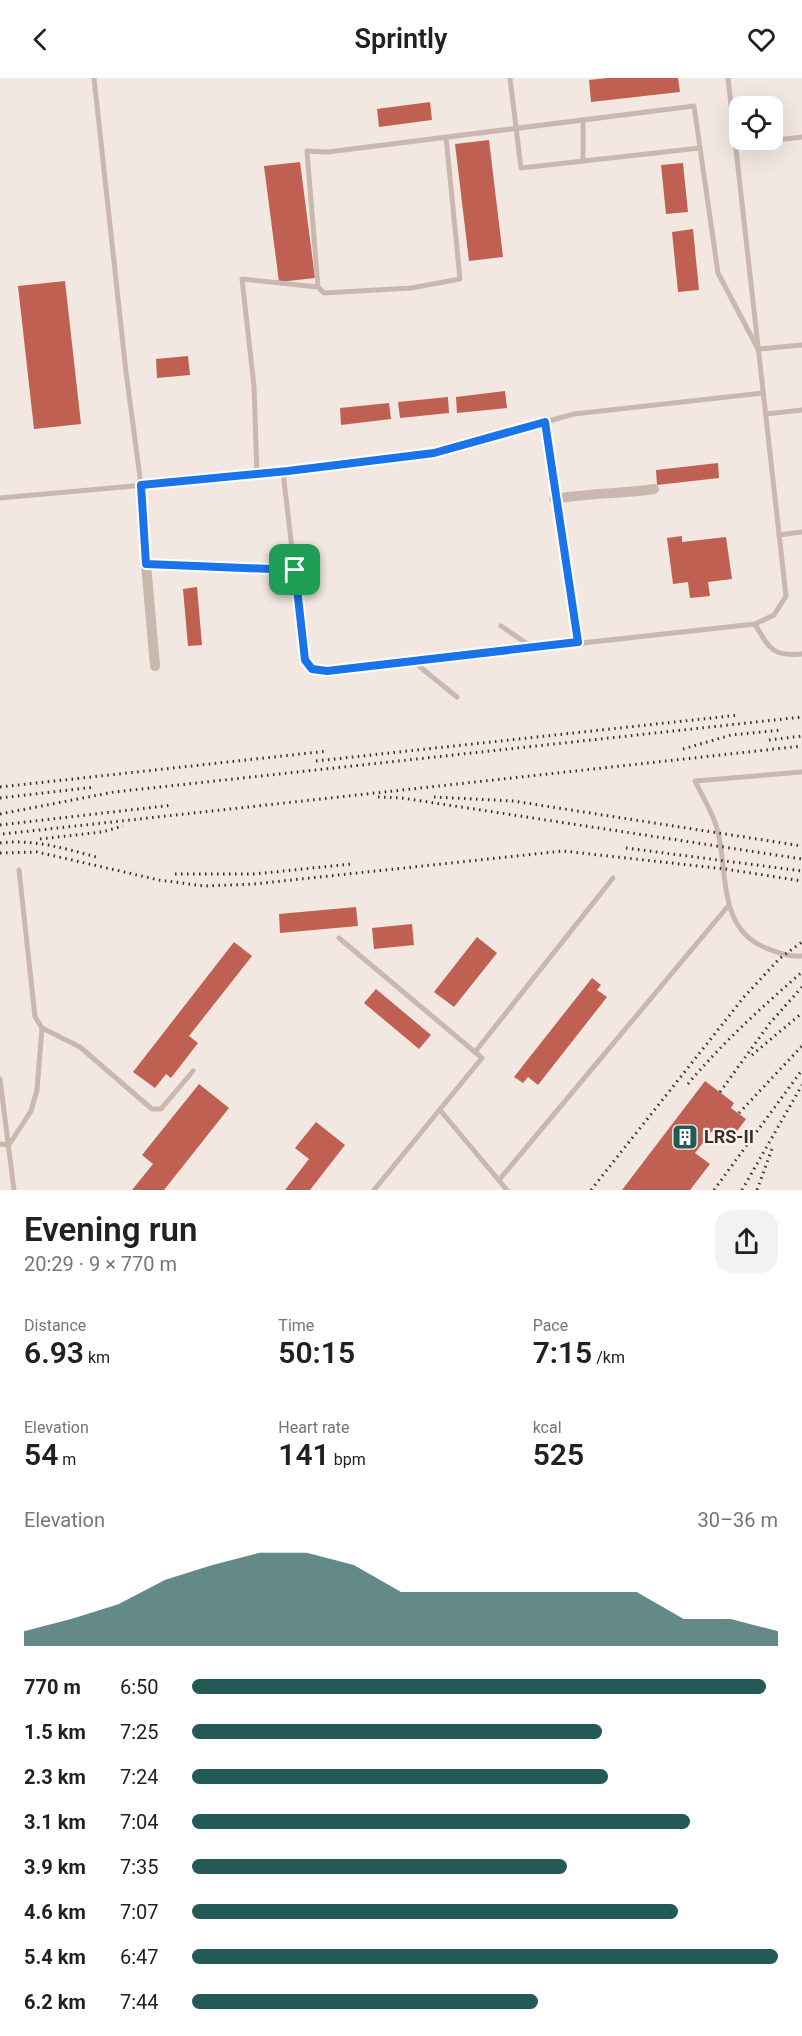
<!DOCTYPE html>
<meta charset="utf-8">
<style>
:root{--surface:#fff;--page:#f2f2f2;--text:#202124;--muted:#757577;--accent:#235956}
body{margin:0;font-family:Roboto,sans-serif;background:var(--page);color:var(--text);height:100vh;display:flex;flex-direction:column;font-size:22px;white-space:nowrap}
*{box-sizing:border-box;margin:0}
p{font-size:20px;color:var(--muted)}
.icon{flex:none;width:33px;height:33px;fill:none;stroke:currentColor;stroke-width:2;stroke-linecap:round;stroke-linejoin:round}
.map{position:relative;height:1112px;overflow:hidden}
.drawer{display:flex;flex-direction:column;background:var(--surface);flex:1}
.drawer>*{flex:none}
.buttons{position:absolute;left:729px;top:18px;display:grid;gap:12px}
.buttons a{display:grid;place-items:center;width:54px;height:54px;border-radius:12px;background:var(--surface);box-shadow:0 6px 24px #0002;font-size:30px}
.pin{position:absolute;display:grid;place-items:center;width:51px;height:51px;color:#fff;margin:-26px;border-radius:12px;box-shadow:0 3px 9px #0006}
.round{display:grid;place-items:center;flex:none;width:63px;height:63px;border-radius:18px;background:var(--page)}
.headline{display:flex;align-items:center;justify-content:space-between;height:102px;padding:0 24px}
h1{font-size:33px;font-weight:600;line-height:45px}
.metrics{display:grid;grid-template-columns:repeat(3,1fr);gap:9px;height:102px;padding:6px 24px}
.metrics div{display:grid;align-content:center}
.metrics b{font-size:30px;font-weight:600}
.metrics small{font-size:16px;font-weight:400}
.metrics p{font-size:16px}
.chart{height:168px;padding:12px 24px}
.chart p{display:flex;justify-content:space-between}
.chart svg{width:100%;height:108px;margin-top:6px;fill:var(--accent);opacity:.7}
ul{padding:0 24px;list-style:none;font-size:20px}
li{display:grid;grid-template-columns:96px 72px 1fr;align-items:center;height:45px}
li i{height:15px;border-radius:8px;background:var(--accent)}
header{display:flex;justify-content:space-between;align-items:center;height:78px;padding:0 24px;background:var(--surface);font-size:27px;font-weight:600}
.map>svg:first-child{display:block}
</style>
<header><svg class="icon" aria-label="back" viewBox="0 0 24 24"><path d="M15 5l-7 7 7 7"/></svg>Sprintly<svg class="icon" aria-label="heart" viewBox="0 0 24 24"><path d="M12 20l-8-8c-3-5 5-10 8-4 3-6 11-1 8 4z"/></svg></header>
<div class="map">
<svg width="802" height="1112" viewBox="0 0 802 1112">
<rect width="100%" height="100%" fill="#f2e8e1"/>
<g fill="#c06052">
<polygon points="607,0 678,0 680,14 591,24 589,2"/>
<polygon points="430,24 432,42 379,49 377,31"/>
<polygon points="489,62 503,179 469,183 455,66"/>
<polygon points="300,84 315,200 279,204 264,88"/>
<polygon points="683,85 688,134 666,136 661,87"/>
<polygon points="693,151 699,212 678,214 672,154"/>
<polygon points="65,203 81,346 34,351 18,208"/>
<polygon points="188,278 190,297 157,300 156,281"/>
<polygon points="505,313 507,330 457,335 456,319"/>
<polygon points="448,319 449,335 400,340 398,324"/>
<polygon points="389,325 391,341 341,347 340,330"/>
<polygon points="718,385 719,400 657,407 656,392"/>
<polygon points="682,458 682,464 726,459 732,501 708,504 710,518 690,520 688,504 673,506 667,460"/>
<polygon points="197,509 202,567 188,568 183,511"/>
<polygon points="356,829 358,848 280,855 279,836"/>
<polygon points="412,846 414,867 374,871 372,850"/>
<polygon points="477,859 497,875 454,929 434,914"/>
<polygon points="234,864 252,878 189,958 198,965 171,1000 166,996 155,1010 133,994"/>
<polygon points="592,900 601,907 597,912 607,919 538,1007 528,999 523,1005 514,999"/>
<polygon points="376,911 431,957 419,971 364,925"/>
<polygon points="705,1003 734,1025 731,1030 746,1041 728,1065 712,1053 695,1075 710,1086 690,1112 622,1112"/>
<polygon points="199,1006 229,1030 164,1112 132,1112 153,1086 142,1077"/>
<polygon points="316,1044 345,1067 310,1112 285,1112 309,1081 295,1070"/>
</g>
<g fill="none" stroke-linecap="round" stroke-linejoin="round">
<g stroke="#cab7ad" stroke-width="5">
<polyline points="94,0 126,294 141,407 146,486 295,492"/>
<polyline points="510,0 521,90 700,70"/>
<polyline points="583,42 583,83"/>
<polyline points="446,59 460,201 411,210 324,215 318,209 307,73 328,74 694,28 718,195 758,271 802,267"/>
<polyline points="735,67 802,59"/>
<polyline points="766,336 802,332"/>
<polyline points="545,344 578,564"/>
<polyline points="283,394 305,582 312,591 327,593 755,546 774,537 786,518 728,0"/>
<polyline points="257,396 254,308 242,201 318,209"/>
<polyline points="0,420 288,394 434,375 574,336 763,315"/>
<polyline points="779,457 802,454"/>
<path d="M 755,546 C 769,570 772,579 802,576"/>
<polyline points="501,548 532,569"/>
<polyline points="414,584 457,619"/>
<path d="M 802,694 L 695,703 C 703,720 714,736 718,754 C 728,796 718,851 766,870 C 779,875 789,879 802,878"/>
<polyline points="19,792 35,939 42,950 80,969 152,1031 161,1031 193,993"/>
<polyline points="339,860 482,980 374,1112"/>
<polyline points="475,974 613,800"/>
<polyline points="0,1001 14,1112"/>
<polyline points="440,1032 507,1112"/>
<polyline points="0,1066 9,1067 31,1033 37,1012 42,950"/>
<polyline points="499,1102 729,827"/>
</g>
<g stroke="#cab7ad" stroke-width="10">
<path d="M 554,421 C 588,415 621,416 654,411"/>
<polyline points="146,486 155,588"/>
</g>
<g stroke="#392e2b" stroke-width="3" stroke-dasharray="1.5 4.5" stroke-linecap="butt">
<polyline points="769,662 802,658"/>
<polyline points="683,671 731,657 782,652"/>
<polyline points="316,683 739,637"/>
<polyline points="0,709 328,673"/>
<polyline points="378,719 402,720 802,781"/>
<polyline points="434,719 513,723 802,768"/>
<polyline points="0,720 95,709"/>
<polyline points="0,736 114,714 802,639"/>
<polyline points="0,747 173,727"/>
<polyline points="3,756 802,668"/>
<polyline points="40,761 102,754 123,748"/>
<path d="M 0,765 C 33,761 64,770 96,779"/>
<polyline points="626,770 802,793"/>
<polyline points="0,775 37,774 159,802 204,808 254,806 563,773 725,791 802,803"/>
<polyline points="175,796 254,796 352,786"/>
<polyline points="752,977 802,935"/>
<path d="M 688,1006 C 722,965 762,929 802,894"/>
<polyline points="720,1014 770,945 802,909"/>
<polyline points="739,1035 802,968"/>
<polyline points="591,1112 744,919 779,881 802,864"/>
<polyline points="714,1112 802,992"/>
<polyline points="742,1112 802,1007"/>
<polyline points="757,1112 773,1068"/>
</g>
</g>
<g fill="none" stroke-linecap="round" stroke-linejoin="round">
<g stroke="#fff" stroke-width="12">
<polygon id="route" points="545,344 578,564 327,593 312,591 305,582 295,492 146,486 141,407 288,393 434,375"/>
</g>
<use href="#route" stroke="#1a73e8" stroke-width="8"/>
</g>
<defs>
<g id="building-square" transform="scale(1.35)"><rect x="-9" y="-9" width="18" height="18" rx="4" fill="#235956" stroke="#faf3ee"/><path d="M-4-6H4V6H1V3H-1V6H-4ZM-2.5-4.3h1.7v1.8h-1.7ZM.8-4.3h1.7v1.8H.8ZM-2.5-1h1.7V.8h-1.7ZM.8-1h1.7V.8H.8Z" fill="#fff"/></g>
</defs>
<g fill-rule="evenodd">
<use href="#building-square" x="685" y="1059"/>
</g>
<g text-anchor="middle" stroke-width="4.5" stroke-linejoin="round" paint-order="stroke">
<g font-size="18" font-weight="bold" fill="#392e2b" stroke="#faf3ee" text-anchor="start">
<text x="704" y="1065">LRS-II</text>
</g>
</g>
</svg>
<div class="buttons">
<a><svg class="icon" aria-label="locate" viewBox="0 0 24 24"><circle cx="12" cy="12" r="6"/><path d="M12 2v4M12 18v4M2 12h4M18 12h4"/></svg></a>
</div>
<div class="pin" style="left:295px;top:492px;background:#1e9e55"><svg class="icon" aria-label="arrive" viewBox="0 0 24 24"><path d="M6 21V4h12l-3 4 3 4H6"/></svg></div>
</div>
<section class="drawer">
<div class="headline"><div><h1>Evening run</h1><p>20:29 · 9 × 770 m</p></div><a class="round"><svg class="icon" aria-label="share" viewBox="0 0 24 24"><path d="M12 15V3M7 8l5-5 5 5M5 13v7h14v-7"/></svg></a></div>
<div class="metrics">
<div><p>Distance</p><b>6.93<small> km</small></b></div>
<div><p>Time</p><b>50:15</b></div>
<div><p>Pace</p><b>7:15<small> /km</small></b></div>
</div>
<div class="metrics">
<div><p>Elevation</p><b>54<small> m</small></b></div>
<div><p>Heart rate</p><b>141<small> bpm</small></b></div>
<div><p>kcal</p><b>525</b></div>
</div>
<div class="chart"><p><span>Elevation</span>30–36 m</p>
<svg viewBox="0 0 160 44" preserveAspectRatio="none"><path d="M0 44V38L10 33L20 27L30 17L40 11L50 6L60 6L70 11L80 22L90 22L100 22L110 22L120 22L130 22L140 33L150 33L160 38V44z"/></svg>
</div>
<ul>
<li><b>770 m</b>6:50<i style="width:98%"></i></li>
<li><b>1.5 km</b>7:25<i style="width:70%"></i></li>
<li><b>2.3 km</b>7:24<i style="width:71%"></i></li>
<li><b>3.1 km</b>7:04<i style="width:85%"></i></li>
<li><b>3.9 km</b>7:35<i style="width:64%"></i></li>
<li><b>4.6 km</b>7:07<i style="width:83%"></i></li>
<li><b>5.4 km</b>6:47<i style="width:100%"></i></li>
<li><b>6.2 km</b>7:44<i style="width:59%"></i></li>
</ul>
</section>
